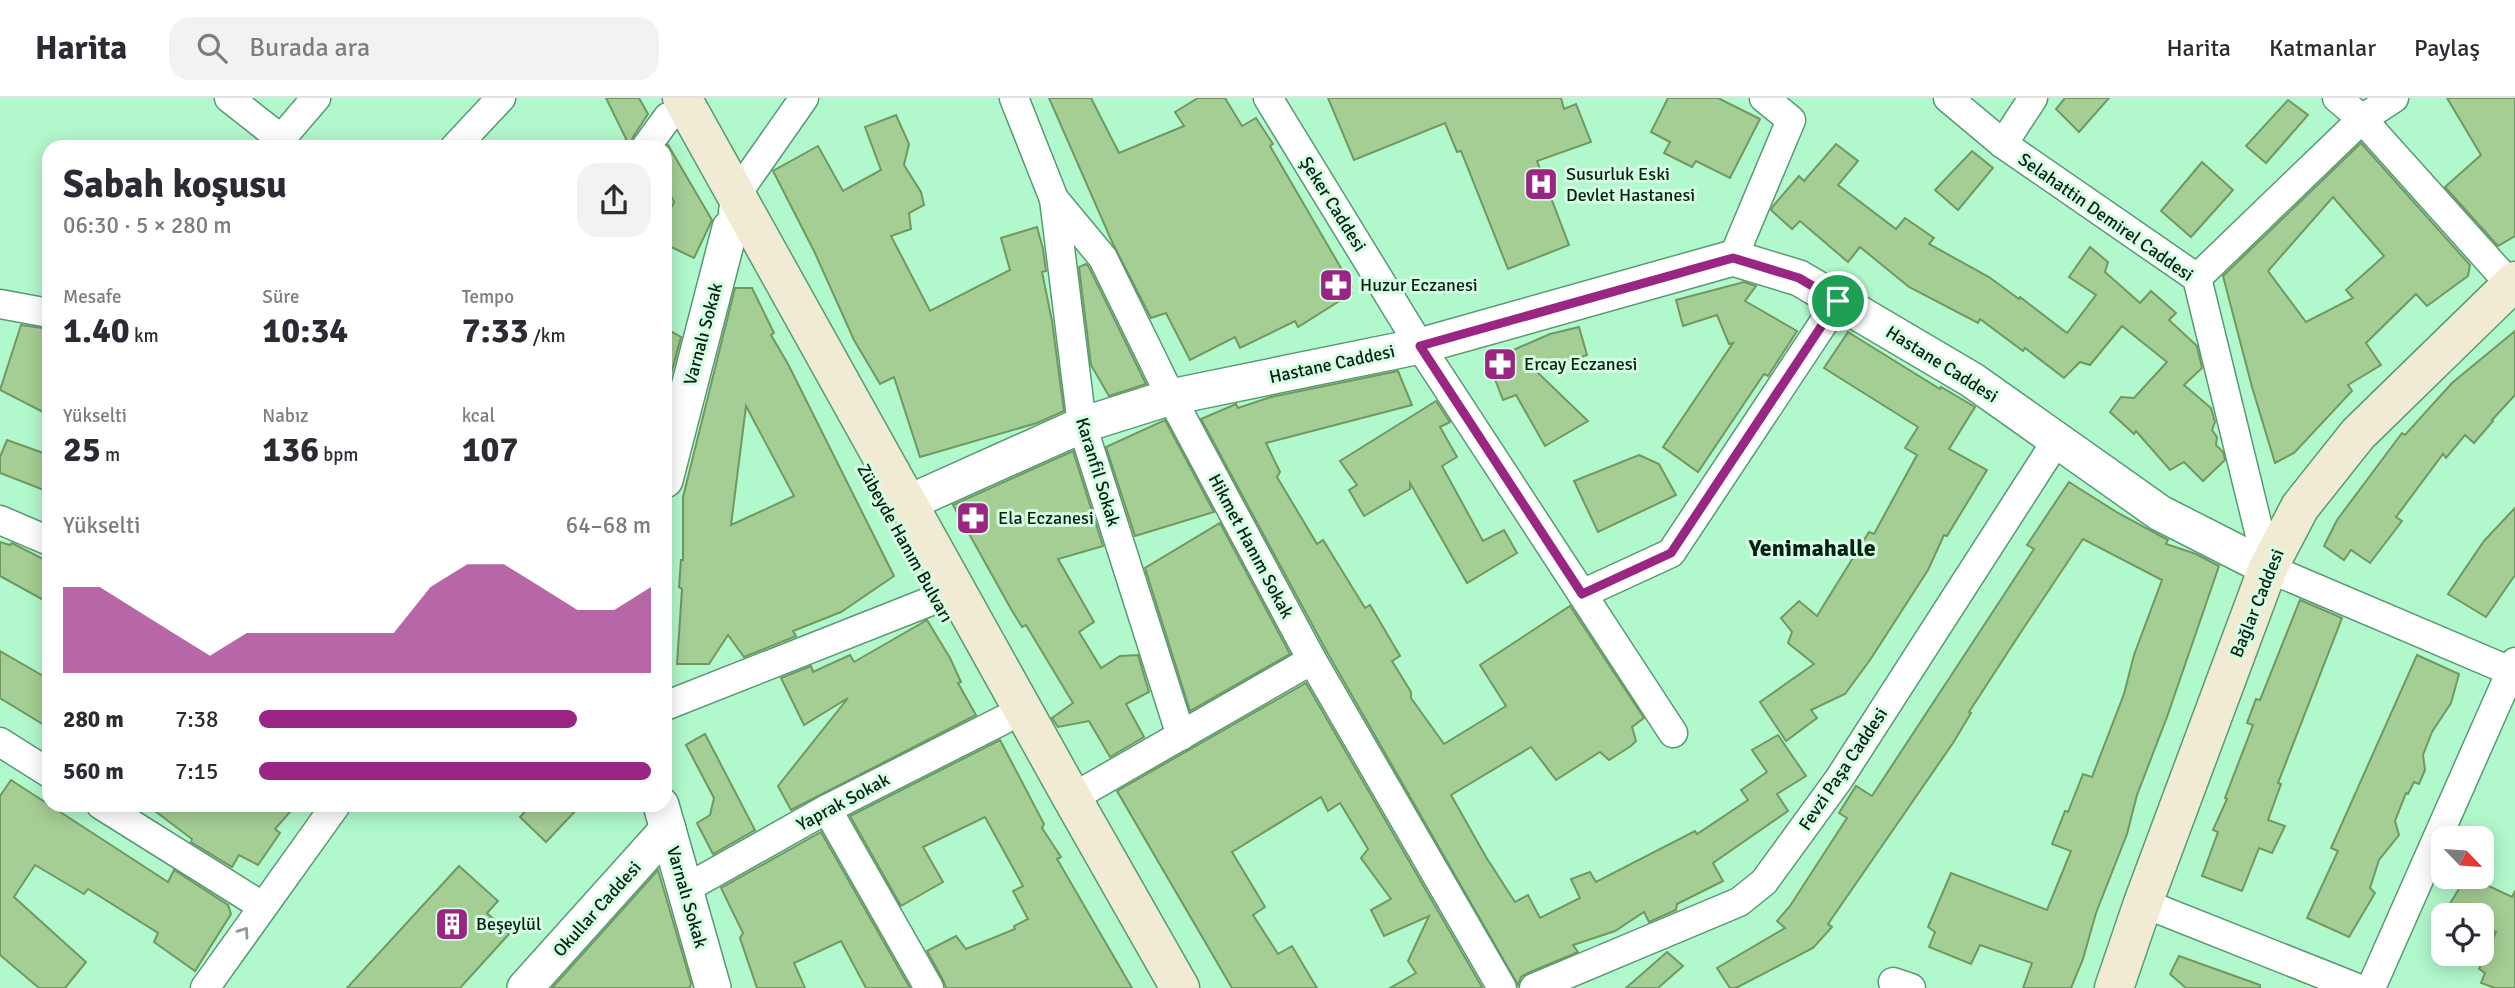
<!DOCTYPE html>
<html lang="tr">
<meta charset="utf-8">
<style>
:root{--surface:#fff;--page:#f2f2f3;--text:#2b2b33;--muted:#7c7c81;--line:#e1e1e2;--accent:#992683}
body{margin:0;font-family:Signika,sans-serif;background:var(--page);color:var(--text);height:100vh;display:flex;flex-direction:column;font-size:26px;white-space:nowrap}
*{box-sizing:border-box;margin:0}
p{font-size:23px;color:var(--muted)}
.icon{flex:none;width:38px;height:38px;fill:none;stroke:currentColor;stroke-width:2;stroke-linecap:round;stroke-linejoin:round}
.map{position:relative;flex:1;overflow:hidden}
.side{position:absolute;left:42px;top:42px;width:630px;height:672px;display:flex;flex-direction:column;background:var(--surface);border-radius:21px;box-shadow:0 4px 18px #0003}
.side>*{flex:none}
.needle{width:46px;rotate:115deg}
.tools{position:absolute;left:2431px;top:728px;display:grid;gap:14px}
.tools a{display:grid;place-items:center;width:63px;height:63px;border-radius:14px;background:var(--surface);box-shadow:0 4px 18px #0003;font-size:35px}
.pin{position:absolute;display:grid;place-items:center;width:60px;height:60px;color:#fff;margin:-30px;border:4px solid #fff;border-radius:50%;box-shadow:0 2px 7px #0007}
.round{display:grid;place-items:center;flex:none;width:74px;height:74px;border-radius:21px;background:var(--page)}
.headline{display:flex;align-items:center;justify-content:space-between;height:119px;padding:0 21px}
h1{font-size:38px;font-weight:700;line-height:52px}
.metrics{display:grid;grid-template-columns:repeat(3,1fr);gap:10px;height:119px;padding:7px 21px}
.metrics div{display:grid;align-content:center}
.metrics b{font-size:35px;font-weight:700}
.metrics small{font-size:19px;font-weight:400}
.metrics p{font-size:19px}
.chart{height:196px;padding:14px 21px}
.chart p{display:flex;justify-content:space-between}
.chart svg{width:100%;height:126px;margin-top:7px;fill:var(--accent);opacity:.7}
ul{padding:0 21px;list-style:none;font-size:23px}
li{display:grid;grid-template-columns:112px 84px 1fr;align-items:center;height:52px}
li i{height:18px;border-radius:9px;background:var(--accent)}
header{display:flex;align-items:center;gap:42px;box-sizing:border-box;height:98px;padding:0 35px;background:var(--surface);border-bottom:2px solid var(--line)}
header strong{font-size:33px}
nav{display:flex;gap:38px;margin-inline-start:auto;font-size:24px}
.search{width:490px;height:63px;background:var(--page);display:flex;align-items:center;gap:18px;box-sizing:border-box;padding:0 24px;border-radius:21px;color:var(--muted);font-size:26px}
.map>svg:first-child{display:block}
</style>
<header>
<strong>Harita</strong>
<div class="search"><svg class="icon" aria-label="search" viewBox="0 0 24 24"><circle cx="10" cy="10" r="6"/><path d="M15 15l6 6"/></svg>Burada ara</div>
<nav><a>Harita</a><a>Katmanlar</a><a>Paylaş</a></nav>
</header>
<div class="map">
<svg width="2515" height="890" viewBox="0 0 2515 890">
<rect width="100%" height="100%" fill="#b2f8cd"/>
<g fill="#a5ce94" stroke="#709860" stroke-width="2" fill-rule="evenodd">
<polygon points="606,0 639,0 648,16 633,39 630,49"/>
<polygon points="1049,0 1091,0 1119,55 1184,28 1175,14 1198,0 1225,0 1242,28 1256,20 1273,46 1270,48 1352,189 1349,191 1352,195 1298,229 1295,223 1240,250 1235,239 1190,262 1166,215 1151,220 1113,146"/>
<polygon points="1328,0 1561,0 1564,11 1576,6 1591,44 1537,63 1569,147 1508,171 1461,53 1457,54 1445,25 1354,62"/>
<polygon points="1668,0 1718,0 1760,21 1730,80 1696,63 1692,69 1664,55 1670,44 1651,34"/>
<polygon points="2065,0 2109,0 2079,34 2056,11"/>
<polygon points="2447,0 2515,0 2515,138 2498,148 2445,89 2481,57"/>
<polygon points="2288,2 2308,17 2266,65 2246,48"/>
<polygon points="896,17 909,46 904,67 921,94 924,107 909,115 911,131 891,138 930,213 1010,172 1001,140 1037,129 1043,151 1046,173 1042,174 1052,223 1064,313 1037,325 920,359 894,279 880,286 854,242 814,153 773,73 818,48 843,93 881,72 865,29"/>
<path d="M 2361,45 L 2470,167 L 2468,178 L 2427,208 L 2416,196 L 2366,245 L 2381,267 L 2348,287 L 2352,293 L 2294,355 L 2275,365 L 2252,289 L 2223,178 ZM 2333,99 L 2384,158 L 2346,192 L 2353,200 L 2306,224 L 2268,173 Z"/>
<polygon points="1836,46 1858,63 1838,87 1896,131 1905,120 1934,140 1929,146 1989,179 2019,201 2020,199 2067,235 2096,197 2069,179 2090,149 2108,164 2105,174 2140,205 2151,193 2176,215 2169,222 2197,248 2202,270 2184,287 2211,310 2215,324 2212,332 2217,339 2216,347 2223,354 2225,362 2203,383 2184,364 2170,372 2136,333 2134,336 2110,314 2121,299 2134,300 2167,264 2122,228 2090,267 2080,264 2064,280 2025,250 2023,253 1980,221 1978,225 1909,189 1860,149 1848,164 1800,123 1792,131 1771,112 1773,108 1799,78 1804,83"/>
<polygon points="668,47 712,122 694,160 665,146 665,123 674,104 665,86 665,51"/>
<polygon points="1972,53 1993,70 1958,112 1935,92"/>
<polygon points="2202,64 2233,92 2191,139 2161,113"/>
<polygon points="1086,166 1089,169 1146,286 1109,298 1091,267 1079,169"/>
<polygon points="1744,184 1756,188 1745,203 1797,233 1768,278 1764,276 1698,374 1663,349 1733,245 1729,246 1717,217 1683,228 1676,202"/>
<path d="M 735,190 L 752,190 L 774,235 L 771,237 L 788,266 L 894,478 L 841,514 L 793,533 L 796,538 L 744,559 L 728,537 L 709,566 L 677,566 L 682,491 L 679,489 L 681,462 L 683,462 L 683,399 ZM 746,308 L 794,398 L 731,427 Z"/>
<polygon points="21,227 49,231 49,317 0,292"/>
<polygon points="1579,229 1587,257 1536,273 1588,323 1545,348 1516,297 1503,302 1488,263 1550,236"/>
<polygon points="665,230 681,239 670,280 665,286"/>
<polygon points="2515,233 2515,297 2492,322 2493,323 2474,345 2465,337 2446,360 2443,356 2396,419 2402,423 2370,465 2351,452 2344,462 2324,448 2337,422 2402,335 2405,337 2452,285"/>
<polygon points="1848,234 1940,291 1941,289 1975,309 1949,351 1987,372 1947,438 1944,437 1928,472 1870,562 1845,596 1811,612 1817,620 1786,643 1760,604 1814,566 1788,545 1792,534 1781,520 1799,503 1817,518 1869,434 1874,436 1917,357 1905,350 1918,329 1824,270"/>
<polygon points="1398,273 1412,307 1266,345 1280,374 1277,379 1317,446 1323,442 1365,510 1370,507 1400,558 1392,563 1411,594 1411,600 1444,646 1506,608 1480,567 1570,508 1644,620 1632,629 1636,643 1631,648 1609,662 1600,654 1556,682 1531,649 1451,697 1486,759 1515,804 1528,797 1540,820 1580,800 1571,781 1590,774 1596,784 1695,733 1697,736 1748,702 1741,692 1767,674 1752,652 1778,637 1806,678 1777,696 1788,713 1713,765 1723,783 1677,806 1676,812 1649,824 1644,814 1615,833 1573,847 1578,854 1528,875 1521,879 1518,887 1327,554 1201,321 1236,306 1238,310 1271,299"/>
<polygon points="1436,303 1450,324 1440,329 1457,359 1442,368 1483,443 1504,432 1517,455 1467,485 1410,385 1410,391 1364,418 1349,392 1357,387 1340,363"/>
<polygon points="1165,322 1214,414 1135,438 1106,349"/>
<polygon points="7,342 49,357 49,394 0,375 0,359"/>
<polygon points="1073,353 1103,448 1058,461 1094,524 1079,534 1101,570 1120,558 1138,557 1149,594 1126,606 1144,639 1110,659 1089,623 1058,629 1052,620 1073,605 1026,527 1022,529 1011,511 953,407"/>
<polygon points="1639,357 1659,366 1676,397 1598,434 1574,383"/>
<polygon points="2069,384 2118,415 2168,442 2166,446 2196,456 2219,468 2167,619 2137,697 2127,736 2096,815 2083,861 2071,890 2023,890 2032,865 1980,847 1971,866 1929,849 1935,834 1928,829 1951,775 2047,812 2071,753 2052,746 2065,713 2068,714 2083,676 2092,679 2124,596 2134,557 2162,482 2083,441 2019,537 1969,614 1971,615 1953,645 1828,826 1832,829 1813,850 1736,890 1730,890 1717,870 1785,830 1777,823 1790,808 1847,720 1839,715 1856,688 1872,698 2034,451 2027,447"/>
<polygon points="2515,410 2515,477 2486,519 2448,496 2484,443"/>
<polygon points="1220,425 1290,556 1190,613 1145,470"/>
<polygon points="0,444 10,447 12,445 49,464 49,505 0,478"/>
<polygon points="2300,502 2342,520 2278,685 2281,686 2268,722 2285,728 2272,755 2259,750 2242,793 2202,778 2218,734 2213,732 2227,701 2225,700 2253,627 2247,625 2256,601 2260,602"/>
<polygon points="927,522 950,560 961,584 958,585 976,617 791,712 778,688 848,600 804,627 781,580 811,568 813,574 850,557 854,564"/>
<polygon points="0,553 45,579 49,572 49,630 0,600"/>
<polygon points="2417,557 2459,576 2451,605 2432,634 2423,657 2425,672 2419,686 2414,684 2408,696 2406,695 2395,723 2399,737 2379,762 2370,790 2375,795 2349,839 2307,820 2338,753 2331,750"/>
<polygon points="1306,585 1482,889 1481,890 1390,890 1416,875 1408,863 1429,818 1384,838 1371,812 1391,801 1361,760 1368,751 1340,705 1328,713 1321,699 1232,754 1265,809 1253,817 1278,856 1292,848 1317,890 1232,890 1117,693"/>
<polygon points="705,636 755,732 713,756 697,725 710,717 714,700 686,647"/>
<polygon points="1000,642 1044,726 1042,730 1061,759 1057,761 1132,890 946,890 943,882 927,853 956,838 966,851 1015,831 1014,828 1028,821 1013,793 1023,788 985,719 923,749 943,784 901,808 850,718"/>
<polygon points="11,682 168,784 174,772 228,807 231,816 195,873 154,844 158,835 88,791 84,796 35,767 14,799 86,864 65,890 39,890 0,857 0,698"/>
<polygon points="147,707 296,707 275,731 280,735 258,767 239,757 232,769 191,744 192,741"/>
<polygon points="531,707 581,707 546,744 520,719"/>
<polygon points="821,734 910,890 866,890 841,843 794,865 805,890 757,890 740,840 743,835 721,790"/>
<polygon points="459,768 498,803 487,815 509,836 460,890 347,890"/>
<polygon points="658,772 691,885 690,890 552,890"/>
<polygon points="2478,783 2512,799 2515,793 2515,890 2495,890 2481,885 2485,875 2479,871 2496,834 2482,828 2482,817 2443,817 2462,786 2474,790"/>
<polygon points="1667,854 1683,868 1658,890 1626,890"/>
<polygon points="2179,858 2260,887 2260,890 2186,890 2170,876"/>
</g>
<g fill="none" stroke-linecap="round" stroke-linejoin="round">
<g stroke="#579a73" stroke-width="31">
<g id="minor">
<polyline points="229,0 281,41"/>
<polyline points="1014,0 1054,101 1103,160 1171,299 1312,562 1502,890"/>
<polyline points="1268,0 1420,248 1673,635"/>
<polyline points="1948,0 2003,46 2197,180 2268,470 2515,575"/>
<polyline points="2337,0 2362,21 2510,186"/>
<polyline points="2003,46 2033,0"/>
<polyline points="274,49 316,0"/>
<polyline points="455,49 501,0"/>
<polyline points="646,49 668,19"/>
<polyline points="1054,101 1082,327 1181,638"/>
<polyline points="733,114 736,97 804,0"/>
<polyline points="1733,160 1791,22 1764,0"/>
<polyline points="2197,180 2362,21 2394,0"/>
<polyline points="0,206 49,215"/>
<polyline points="0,422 49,443"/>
<polyline points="1582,496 1671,455 1838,203"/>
<polyline points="665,608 936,501"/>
<polyline points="0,644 49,675"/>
<polyline points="1072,700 1312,562"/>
<polyline points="101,707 262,808"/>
<polyline points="827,711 929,890"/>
<polyline points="685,791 827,711 1003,622"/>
<polyline points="2143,805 2357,890"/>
<polyline points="1893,884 1911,890"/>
<polyline points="205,890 336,707"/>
<polyline points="1534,890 1739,804 1764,784 1839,681 2057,342"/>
<polyline points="2371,890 2515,564"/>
</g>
</g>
<g stroke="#579a73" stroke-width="38">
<g id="tertiary">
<polyline points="665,382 730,130"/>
<polyline points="908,405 1082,327 1171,299 1420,248 1733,160 1799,180 1972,282 2160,415 2268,470"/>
<polyline points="661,707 713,890"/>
<polyline points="525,890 668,731"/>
</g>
</g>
<g stroke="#579a73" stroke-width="41">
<g id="secondary">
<polyline points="682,0 1072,700 1180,890"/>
<polyline points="2114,890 2143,805 2268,470 2300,409 2358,336 2515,183"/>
</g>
</g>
<use href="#minor" stroke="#fff" stroke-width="28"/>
<use href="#tertiary" stroke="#fff" stroke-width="35"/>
<use href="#secondary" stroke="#f1ebd3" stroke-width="38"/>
</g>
<defs><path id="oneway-chevron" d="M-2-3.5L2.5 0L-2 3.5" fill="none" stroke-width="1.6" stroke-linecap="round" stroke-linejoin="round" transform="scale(1.75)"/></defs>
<use stroke="#8e9b94" href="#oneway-chevron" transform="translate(244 834) rotate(-55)"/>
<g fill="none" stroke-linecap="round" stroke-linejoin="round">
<g stroke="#fff" stroke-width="14">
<polygon id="route" points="1733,160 1799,180 1838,203 1671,455 1582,496 1420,248"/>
</g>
<use href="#route" stroke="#992683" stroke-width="9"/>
</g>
<defs>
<g id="hospital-square" transform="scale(1.75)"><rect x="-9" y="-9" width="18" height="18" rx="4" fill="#992683" stroke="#d5fee3"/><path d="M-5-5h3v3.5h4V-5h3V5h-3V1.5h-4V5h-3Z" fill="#fff"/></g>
<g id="pharmacy-square" transform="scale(1.75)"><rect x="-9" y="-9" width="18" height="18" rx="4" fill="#992683" stroke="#d5fee3"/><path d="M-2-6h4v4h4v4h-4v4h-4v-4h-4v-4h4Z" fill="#fff"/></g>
<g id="building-square" transform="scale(1.75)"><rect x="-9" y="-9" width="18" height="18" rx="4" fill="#992683" stroke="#d5fee3"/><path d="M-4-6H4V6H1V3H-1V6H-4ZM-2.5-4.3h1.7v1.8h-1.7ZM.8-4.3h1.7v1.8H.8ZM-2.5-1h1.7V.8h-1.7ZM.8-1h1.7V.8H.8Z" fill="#fff"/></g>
</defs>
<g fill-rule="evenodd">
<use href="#hospital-square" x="1541" y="86"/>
<use href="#pharmacy-square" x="1336" y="187"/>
<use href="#pharmacy-square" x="1500" y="266"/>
<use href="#pharmacy-square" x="973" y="420"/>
<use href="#building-square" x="452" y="826"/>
</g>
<g text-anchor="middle" stroke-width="6" stroke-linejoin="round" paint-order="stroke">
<g font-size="18" fill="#052112" stroke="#d5fee3" text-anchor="start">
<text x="1566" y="82">Susurluk Eski<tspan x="1566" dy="21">Devlet Hastanesi</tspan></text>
<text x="1360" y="193">Huzur Eczanesi</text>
<text x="1524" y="272">Ercay Eczanesi</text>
<text x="998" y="426">Ela Eczanesi</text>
<text x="476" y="832">Beşeylül</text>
</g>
<g font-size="18" fill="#052112" stroke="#d5fee3">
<text transform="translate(1333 106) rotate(58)" y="6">Şeker Caddesi</text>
<text transform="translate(2106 119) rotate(35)" y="6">Selahattin Demirel Caddesi</text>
<text transform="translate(703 236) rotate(-75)" y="6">Varnalı Sokak</text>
<text transform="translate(1332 266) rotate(-12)" y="6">Hastane Caddesi</text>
<text transform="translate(1942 266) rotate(32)" y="6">Hastane Caddesi</text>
<text transform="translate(1098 374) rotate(73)" y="6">Karanfil Sokak</text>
<text transform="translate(905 445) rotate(61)" y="6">Zübeyde Hanım Bulvarı</text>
<text transform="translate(1251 448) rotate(62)" y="6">Hikmet Hanım Sokak</text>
<text transform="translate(2257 505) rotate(-68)" y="6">Bağlar Caddesi</text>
<text transform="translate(1843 671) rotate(-56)" y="6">Fevzi Paşa Caddesi</text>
<text transform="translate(843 704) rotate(-28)" y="6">Yaprak Sokak</text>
<text transform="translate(687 799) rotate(74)" y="6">Varnalı Sokak</text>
<text transform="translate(597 811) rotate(-48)" y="6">Okullar Caddesi</text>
</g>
<g font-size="24" font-weight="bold" fill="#052112" stroke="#d5fee3">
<text x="1812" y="458">Yenimahalle</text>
</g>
</g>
</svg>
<div class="tools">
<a><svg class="needle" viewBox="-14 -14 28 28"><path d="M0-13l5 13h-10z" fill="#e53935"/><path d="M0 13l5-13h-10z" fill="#7c7c81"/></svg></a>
<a><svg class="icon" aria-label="locate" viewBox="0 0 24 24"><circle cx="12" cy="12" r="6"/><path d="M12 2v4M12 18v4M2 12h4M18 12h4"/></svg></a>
</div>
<div class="pin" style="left:1838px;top:203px;background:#1e9e55"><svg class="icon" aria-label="arrive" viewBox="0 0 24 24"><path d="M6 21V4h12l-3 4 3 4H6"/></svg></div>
<section class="side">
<div class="headline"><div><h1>Sabah koşusu</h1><p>06:30 · 5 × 280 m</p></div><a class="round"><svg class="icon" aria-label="share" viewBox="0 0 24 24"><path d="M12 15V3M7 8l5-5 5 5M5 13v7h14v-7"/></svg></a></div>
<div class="metrics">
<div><p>Mesafe</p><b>1.40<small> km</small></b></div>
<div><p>Süre</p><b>10:34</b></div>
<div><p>Tempo</p><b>7:33<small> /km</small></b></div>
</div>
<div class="metrics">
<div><p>Yükselti</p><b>25<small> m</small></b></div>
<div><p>Nabız</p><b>136<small> bpm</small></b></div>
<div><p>kcal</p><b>107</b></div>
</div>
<div class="chart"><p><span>Yükselti</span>64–68 m</p>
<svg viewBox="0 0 160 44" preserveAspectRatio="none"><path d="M0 44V14L10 14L20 22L30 30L40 38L50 30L60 30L70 30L80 30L90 30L100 14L110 6L120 6L130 14L140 22L150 22L160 14V44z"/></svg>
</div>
<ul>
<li><b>280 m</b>7:38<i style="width:81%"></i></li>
<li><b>560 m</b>7:15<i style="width:100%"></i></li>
</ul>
</section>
</div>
